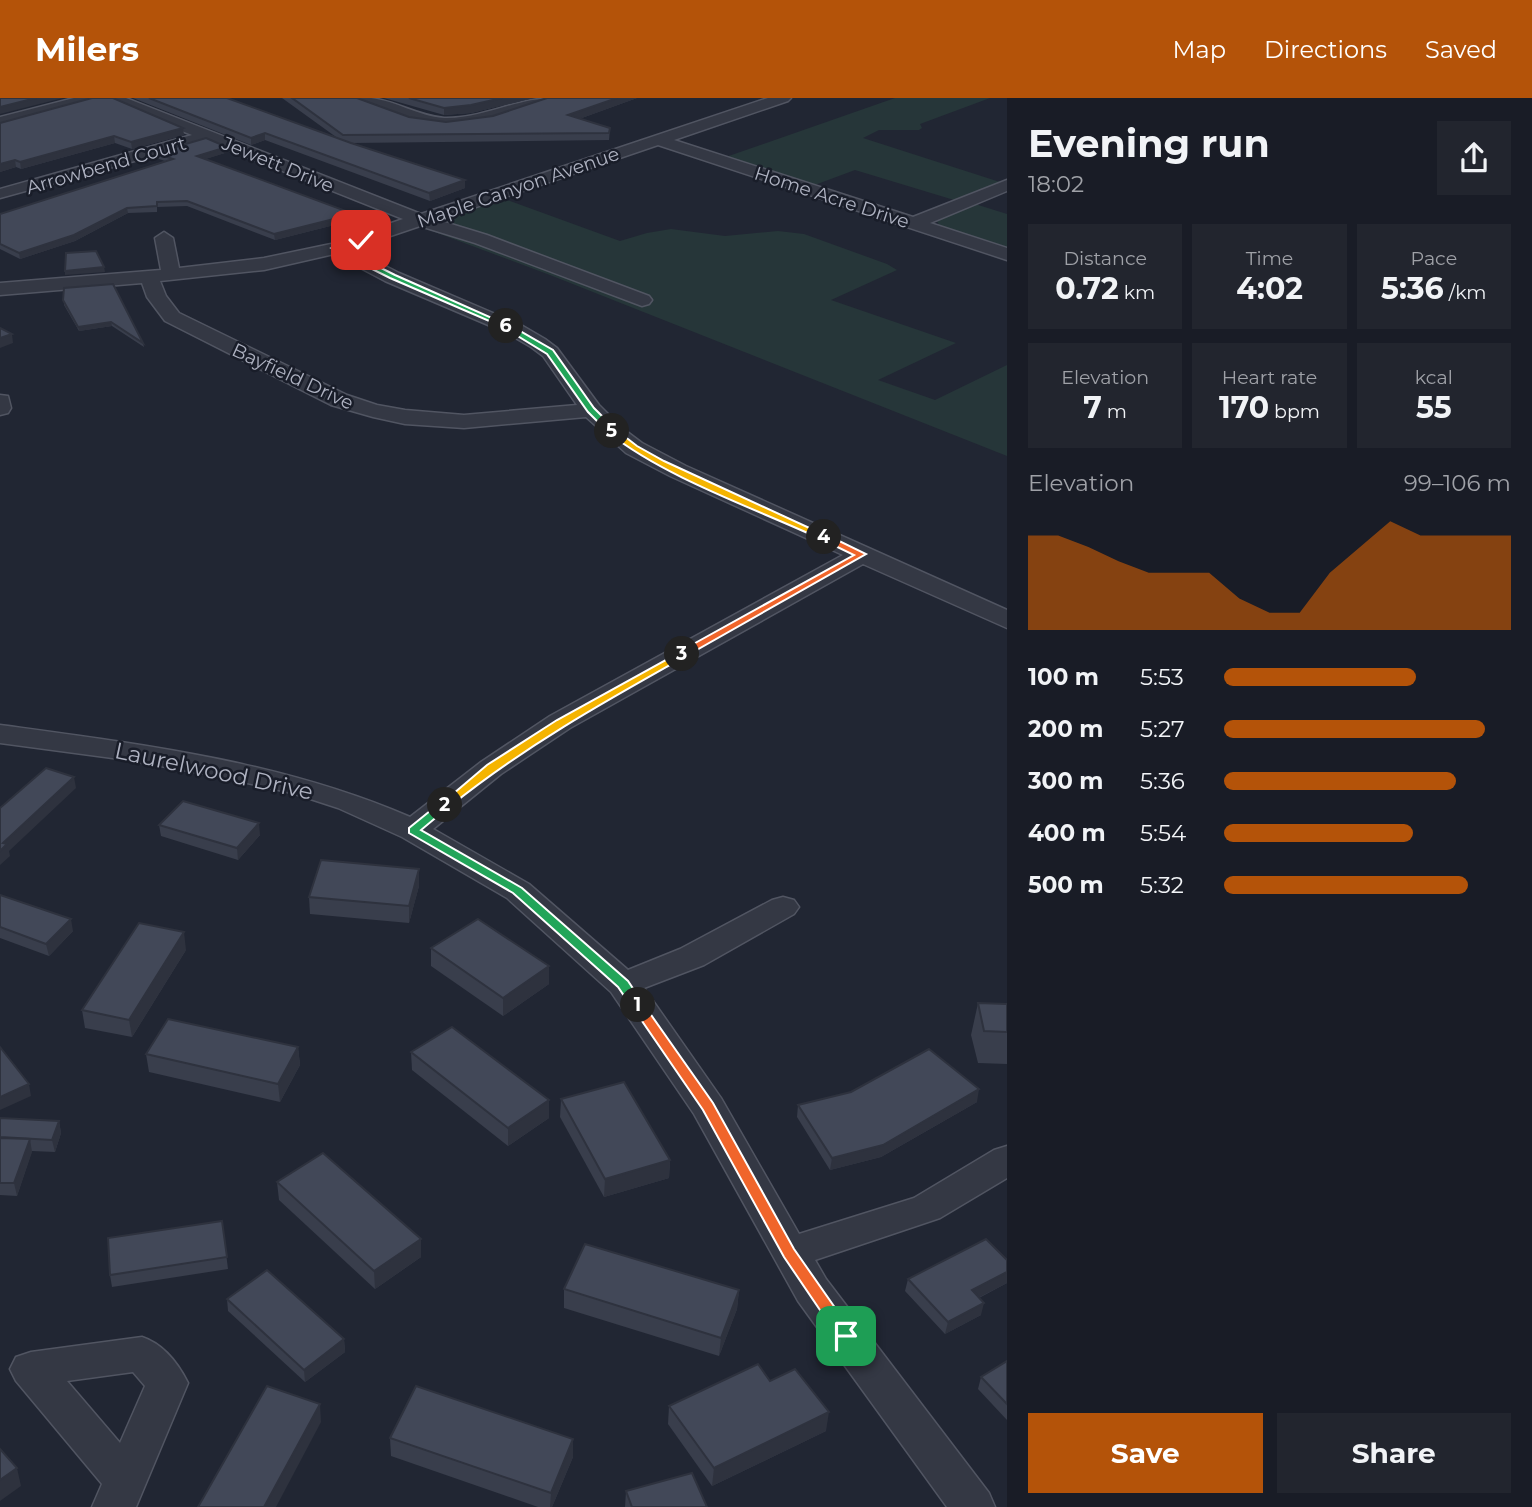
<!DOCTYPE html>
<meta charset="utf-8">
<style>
:root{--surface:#191c26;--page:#22252e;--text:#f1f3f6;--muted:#9fa1a7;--accent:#b45309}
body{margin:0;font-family:Montserrat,sans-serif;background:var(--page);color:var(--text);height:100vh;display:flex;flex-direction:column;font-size:26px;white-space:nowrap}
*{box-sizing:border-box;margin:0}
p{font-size:23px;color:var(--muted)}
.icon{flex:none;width:38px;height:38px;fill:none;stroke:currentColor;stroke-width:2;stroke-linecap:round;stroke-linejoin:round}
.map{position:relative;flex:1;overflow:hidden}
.sheet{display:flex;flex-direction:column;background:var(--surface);width:525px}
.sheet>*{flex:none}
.pin{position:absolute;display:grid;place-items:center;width:60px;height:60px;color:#fff;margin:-30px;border-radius:14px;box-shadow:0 4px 10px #0006}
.km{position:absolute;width:35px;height:35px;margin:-18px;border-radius:50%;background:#222;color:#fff;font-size:19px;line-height:35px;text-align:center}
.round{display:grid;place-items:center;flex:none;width:74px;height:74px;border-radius:0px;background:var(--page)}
.head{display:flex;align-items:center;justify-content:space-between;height:119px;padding:0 21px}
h1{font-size:38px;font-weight:700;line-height:52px}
.figures{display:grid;grid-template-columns:repeat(3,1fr);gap:10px;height:119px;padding:7px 21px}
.figures div{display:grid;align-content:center;border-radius:0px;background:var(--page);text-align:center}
.figures b{font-size:30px;font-weight:700}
.figures small{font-size:19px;font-weight:400}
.figures p{font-size:19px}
.chart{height:196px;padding:14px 21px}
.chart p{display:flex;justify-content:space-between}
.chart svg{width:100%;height:126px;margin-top:7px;fill:var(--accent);opacity:.7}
.cta{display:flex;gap:14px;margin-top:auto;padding:14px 21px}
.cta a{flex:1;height:80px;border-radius:0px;background:var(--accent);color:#fff;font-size:28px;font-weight:700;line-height:80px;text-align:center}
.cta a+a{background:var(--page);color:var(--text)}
ul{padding:0 21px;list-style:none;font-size:23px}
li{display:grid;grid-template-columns:112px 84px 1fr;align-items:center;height:52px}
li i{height:18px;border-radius:9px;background:var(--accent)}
header{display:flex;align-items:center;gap:42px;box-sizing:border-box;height:98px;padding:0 35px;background:var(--accent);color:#fff}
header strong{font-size:33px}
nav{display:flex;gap:38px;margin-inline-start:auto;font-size:24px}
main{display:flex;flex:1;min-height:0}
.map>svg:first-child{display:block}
</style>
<header>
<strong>Milers</strong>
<nav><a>Map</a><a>Directions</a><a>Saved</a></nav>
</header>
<main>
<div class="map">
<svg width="1007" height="1409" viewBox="0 0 1007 1409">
<rect width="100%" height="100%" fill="#212633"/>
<g fill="#263639">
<polygon points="895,0 990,0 920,26 922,30 919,32 879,32 863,40 1003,85 963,102 954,102 855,72 812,88 723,60"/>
<polygon points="499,99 620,143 647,135 671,131 725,138 778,133 804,136 887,166 897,172 831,202 956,245 878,282 935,302 1007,267 1007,358 550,177 416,127"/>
<polygon points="975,106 1007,116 1007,151 940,129 937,123"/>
</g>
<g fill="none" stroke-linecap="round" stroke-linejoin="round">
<g stroke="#515562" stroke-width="3">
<g id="street">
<polygon points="74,0 100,0 97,3 0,29 0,19"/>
<path d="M 104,0 L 126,0 L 421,116 L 768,0 L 791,0 L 788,3 L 674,42 L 913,119 L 1007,82 L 1007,93 L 930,125 L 1007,150 L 1007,162 L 658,47 L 438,122 L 487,137 L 649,198 L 652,202 L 649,206 L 642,208 L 475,145 L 420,128 L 352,151 L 399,175 L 521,227 L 545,241 L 557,250 L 599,307 L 622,330 L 642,345 L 686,368 L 1007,512 L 1007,530 L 863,466 L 570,630 L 501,676 L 433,731 L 529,786 L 628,872 L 680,851 L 772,802 L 783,799 L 794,802 L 799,809 L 794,816 L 704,867 L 644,890 L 721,1000 L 799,1136 L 914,1100 L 994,1052 L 1007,1048 L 1007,1080 L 940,1120 L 815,1162 L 826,1181 L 989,1395 L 995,1409 L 947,1409 L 798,1203 L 694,1016 L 611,894 L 507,800 L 402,739 L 338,710 L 292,695 L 212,677 L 120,661 L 0,645 L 0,627 C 140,646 280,663 410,719 L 481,664 L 550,618 L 843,457 L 670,378 L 626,355 L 586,319 L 464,330 L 405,326 L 373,319 L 331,307 L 165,223 L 147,199 L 142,185 L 0,197 L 0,185 L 161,172 L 155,140 L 164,134 L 173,140 L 179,170 L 264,160 L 331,146 L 403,121 L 207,43 L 0,100 L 0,91 L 192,37 L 107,3 ZM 334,156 L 385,183 L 507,235 L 531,249 L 543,258 L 577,307 L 464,317 L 405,312 L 377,307 L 347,297 L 179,215 L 166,198 L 160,183 L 264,172 Z"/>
<path d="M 349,0 C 356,0 364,0 371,0 C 396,3 418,18 444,20 C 482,21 516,0 555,0 L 552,3 C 513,16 472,34 430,28 C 403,24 377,12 352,3 Z"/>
<polygon points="0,297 8,298 11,310 8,315 0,317"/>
<path d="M 142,1239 C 163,1246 178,1265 188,1285 L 136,1409 L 92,1409 L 102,1386 L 16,1283 L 10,1271 L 16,1259 L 31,1254 ZM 133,1274 L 145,1288 L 120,1345 L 67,1283 Z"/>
</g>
</g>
<use href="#street" fill="#343844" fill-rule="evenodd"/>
</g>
<g fill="#393e4c">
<polygon points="133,0 227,0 336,39 282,0 357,0 409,19 446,24 493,18 547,0 637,0 579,21 610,30 609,42 351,45 465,82 465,90 430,103 265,42 251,47"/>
<polygon points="384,0 533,0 471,15 444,17"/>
<polygon points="0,25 184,37 132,51 115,45 21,71 16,69 0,74"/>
<polygon points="228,54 205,61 354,116 354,122 275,142 187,108 157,109 157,114 128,115 75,143 20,161 0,151 0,116 165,63 156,60 155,55"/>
<polygon points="64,190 143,245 144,249 112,228 79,233 64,207"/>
<polygon points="159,727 260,737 238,762 161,738"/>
<polygon points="419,771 419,788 409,825 310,816 309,799"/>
<polygon points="0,797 73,833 49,858 0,840"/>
<polygon points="431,850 549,868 549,886 503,918 431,868"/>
<polygon points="186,852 132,939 85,930 82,912"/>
<polygon points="978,905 1007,906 1007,966 978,965 971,937"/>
<polygon points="298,949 300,967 280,1004 149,974 146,956"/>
<polygon points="411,954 549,1002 549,1020 508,1048 412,972"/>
<polygon points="561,1001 670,1062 669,1080 604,1099 560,1019"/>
<polygon points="977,1004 881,1059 830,1072 797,1019 798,1007"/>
<polygon points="0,1020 59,1023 61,1035 55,1054 32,1053 17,1098 0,1097"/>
<polygon points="277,1084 421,1141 421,1159 375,1191 279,1102"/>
<polygon points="222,1123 228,1171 112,1189 110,1177"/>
<polygon points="1007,1162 1007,1185 979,1200 981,1217 945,1236 905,1193 908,1181"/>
<polygon points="564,1191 739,1192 737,1211 719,1258 564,1210"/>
<polygon points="227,1201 344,1241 345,1254 305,1284 228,1213"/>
<polygon points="1007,1263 1007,1322 978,1291 981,1279"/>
<polygon points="770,1283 826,1333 712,1388 668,1326 669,1308"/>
<polygon points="390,1340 573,1359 552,1409 538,1409 391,1358"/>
<polygon points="626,1393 707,1409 625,1409"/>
</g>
<g fill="#2e323e">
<polygon points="36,0 63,0 0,16 0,9"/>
<polygon points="502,0 533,0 471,15 444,17 444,10"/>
<polygon points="617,0 637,0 568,25 568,17"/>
<polygon points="183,30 184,37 132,51 131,44"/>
<polygon points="265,35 265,42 251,47 251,40"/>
<polygon points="114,38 115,45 21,71 20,64"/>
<polygon points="227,49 228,54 197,64 197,58"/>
<polygon points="15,62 16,69 0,74 0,66"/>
<polygon points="465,82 465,90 430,103 429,95"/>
<polygon points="127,110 128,115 75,143 20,161 19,155"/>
<polygon points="354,116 354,122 275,142 274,136"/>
<polygon points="104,169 105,174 65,177 65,173"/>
<polygon points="111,224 112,228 79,233 78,229"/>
<polygon points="12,236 13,245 0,250 0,240"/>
<polygon points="74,679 76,690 9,753 10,758 0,767 0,753 3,745"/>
<polygon points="259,725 260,737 238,762 237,750"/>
<polygon points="419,771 419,788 409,825 409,808"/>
<polygon points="71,821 73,833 49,858 46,846"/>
<polygon points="184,834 186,852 132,939 129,922"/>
<polygon points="549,868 549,886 503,918 503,900"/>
<polygon points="298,949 300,967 280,1004 278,986"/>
<polygon points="29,986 31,998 0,1012 0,999"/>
<polygon points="979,991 977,1004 881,1059 830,1072 832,1060"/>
<polygon points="549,1002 549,1020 508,1048 508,1030"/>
<polygon points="59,1023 61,1035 55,1054 52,1042"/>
<polygon points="30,1041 32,1054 17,1098 14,1085"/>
<polygon points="670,1062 669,1080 604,1099 605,1081"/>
<polygon points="421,1141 421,1159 375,1191 374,1173"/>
<polygon points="1007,1174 1007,1185 970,1204 972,1192"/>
<polygon points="739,1192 737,1211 719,1258 721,1240"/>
<polygon points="984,1205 981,1217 945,1236 948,1224"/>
<polygon points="344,1241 345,1254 305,1284 304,1272"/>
<polygon points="320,1306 321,1324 276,1409 264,1409"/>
<polygon points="829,1314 826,1333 712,1388 714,1370"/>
<polygon points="573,1341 573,1359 552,1409 550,1409 551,1395"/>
<polygon points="17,1370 21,1388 0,1403 0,1382"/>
</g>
<g fill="#424858" stroke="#2e323e" stroke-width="2">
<polygon points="0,0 36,0 0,9"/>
<polygon points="92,0 113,0 183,30 131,44 114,38 20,64 15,62 0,66 0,25"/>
<polygon points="149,0 227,0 351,45 465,82 429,95 265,35 251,40"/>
<polygon points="292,0 357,0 409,19 446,24 493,18 547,0 617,0 568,17 610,30 609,35 343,37"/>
<polygon points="409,0 502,0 471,7 444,10"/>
<polygon points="206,40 227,49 197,58 354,116 274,136 187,103 157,104 157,108 127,110 74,137 19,155 0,146 0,116 173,61 155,55"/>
<polygon points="96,153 104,169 65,173 66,155"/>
<polygon points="113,186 143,245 111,224 78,229 63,202 64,190"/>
<polygon points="0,230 12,236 0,240"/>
<polygon points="46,670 74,679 3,745 7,746 0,753 0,710"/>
<polygon points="183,703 259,725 237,750 159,727"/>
<polygon points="321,762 419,771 409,808 309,799"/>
<polygon points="0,797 71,821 46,846 0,829"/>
<polygon points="478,821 549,868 503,900 431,850"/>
<polygon points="139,825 184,834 129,922 82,912"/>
<polygon points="978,905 1007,906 1007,934 984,933"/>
<polygon points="168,921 298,949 278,986 146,956"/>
<polygon points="452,929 549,1002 508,1030 411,954"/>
<polygon points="0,949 29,986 0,999"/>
<polygon points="929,951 979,991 883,1047 832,1060 798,1007 851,994"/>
<polygon points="624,984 670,1062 605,1081 561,1001"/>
<polygon points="0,1020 59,1023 52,1042 0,1039"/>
<polygon points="0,1040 30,1041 14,1085 0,1085"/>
<polygon points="323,1055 421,1141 374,1173 277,1084"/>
<polygon points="222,1123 227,1159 110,1177 108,1140"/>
<polygon points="986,1141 1007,1162 1007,1174 972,1192 984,1205 948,1224 908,1181"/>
<polygon points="585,1146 739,1192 721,1240 564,1191"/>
<polygon points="267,1172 344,1241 304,1272 227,1201"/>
<polygon points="1007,1263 1007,1306 981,1279"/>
<polygon points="758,1266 770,1283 795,1271 829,1314 714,1370 669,1308"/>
<polygon points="267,1288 320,1306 264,1409 198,1409"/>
<polygon points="416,1288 573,1341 551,1395 390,1340"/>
<polygon points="0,1351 17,1370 0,1382"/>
<polygon points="692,1375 707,1409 632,1409 626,1393"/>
</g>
<polygon fill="#f0652b" stroke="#fff" stroke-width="2" points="638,903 642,904 713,1005 794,1151 852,1234 854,1238 852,1243 841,1243 784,1159 703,1012 631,907"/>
<polygon fill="#22a559" stroke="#fff" stroke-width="2" points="441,704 451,707 421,732 522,790 628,883 644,907 642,911 633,911 618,889 513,795 409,735 409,730"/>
<path fill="#f5b400" stroke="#fff" stroke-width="2" d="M 682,553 L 686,554 L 686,558 C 602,605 525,648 449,709 L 440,707 L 487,667 L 557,622 Z"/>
<polygon fill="#f0652b" stroke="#fff" stroke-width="2" points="821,437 827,437 866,456 686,558 679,558 679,554 854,457 821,441"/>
<path fill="#f5b400" stroke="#fff" stroke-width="2" d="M 609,331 L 615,331 L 637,348 L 664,363 L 829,439 L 821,441 C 754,410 666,380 609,335 Z"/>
<polygon fill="#22a559" stroke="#fff" stroke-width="2" points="503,226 508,226 553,252 594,310 615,331 615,335 609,335 588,314 547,256 503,229"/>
<polygon fill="#22a559" stroke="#fff" stroke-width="2" points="344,154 349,154 395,177 510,228 503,229 390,180 344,157"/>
<polygon fill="#f5b400" stroke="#fff" stroke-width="2" points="361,140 364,144 342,150 349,154 349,157 332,150"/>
<g text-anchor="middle" stroke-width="5" stroke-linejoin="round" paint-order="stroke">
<g font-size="19" fill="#aeb2c1" stroke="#191d29">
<text transform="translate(278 66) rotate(22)" y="7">Jewett Drive</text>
<text transform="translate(106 67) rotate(-16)" y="7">Arrowbend Court</text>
<text transform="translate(518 89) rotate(-19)" y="7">Maple Canyon Avenue</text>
<text transform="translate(832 99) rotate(18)" y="7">Home Acre Drive</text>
<text transform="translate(293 278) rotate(25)" y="7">Bayfield Drive</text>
</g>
<g font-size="23" fill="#aeb2c1" stroke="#191d29">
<text transform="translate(214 673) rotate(12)" y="8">Laurelwood Drive</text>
</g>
</g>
</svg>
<div class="pin" style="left:846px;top:1238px;background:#1e9e55"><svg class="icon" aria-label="arrive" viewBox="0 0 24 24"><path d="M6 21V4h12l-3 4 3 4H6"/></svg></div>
<div class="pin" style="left:361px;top:142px;background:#d93025"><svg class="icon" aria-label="check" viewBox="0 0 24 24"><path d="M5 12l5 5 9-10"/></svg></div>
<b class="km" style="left:638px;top:907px">1</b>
<b class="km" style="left:445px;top:707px">2</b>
<b class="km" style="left:682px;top:556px">3</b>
<b class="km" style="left:824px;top:439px">4</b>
<b class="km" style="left:612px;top:333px">5</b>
<b class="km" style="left:506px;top:228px">6</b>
</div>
<section class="sheet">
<div class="head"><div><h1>Evening run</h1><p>18:02</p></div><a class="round"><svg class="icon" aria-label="share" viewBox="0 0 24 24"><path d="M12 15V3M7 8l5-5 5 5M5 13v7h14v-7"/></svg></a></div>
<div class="figures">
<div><p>Distance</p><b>0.72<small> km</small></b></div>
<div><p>Time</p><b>4:02</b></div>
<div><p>Pace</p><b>5:36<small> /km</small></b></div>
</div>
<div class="figures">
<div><p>Elevation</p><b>7<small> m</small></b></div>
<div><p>Heart rate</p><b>170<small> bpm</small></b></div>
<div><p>kcal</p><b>55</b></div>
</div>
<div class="chart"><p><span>Elevation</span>99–106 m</p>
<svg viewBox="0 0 160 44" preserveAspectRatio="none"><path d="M0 44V11L10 11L20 15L30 20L40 24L50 24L60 24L70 33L80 38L90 38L100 24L110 15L120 6L130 11L140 11L150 11L160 11V44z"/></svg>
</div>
<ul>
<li><b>100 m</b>5:53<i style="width:67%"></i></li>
<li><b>200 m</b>5:27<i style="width:91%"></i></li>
<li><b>300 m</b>5:36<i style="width:81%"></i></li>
<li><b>400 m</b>5:54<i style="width:66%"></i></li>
<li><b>500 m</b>5:32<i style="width:85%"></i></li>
</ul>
<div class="cta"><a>Save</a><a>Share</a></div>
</section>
</main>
